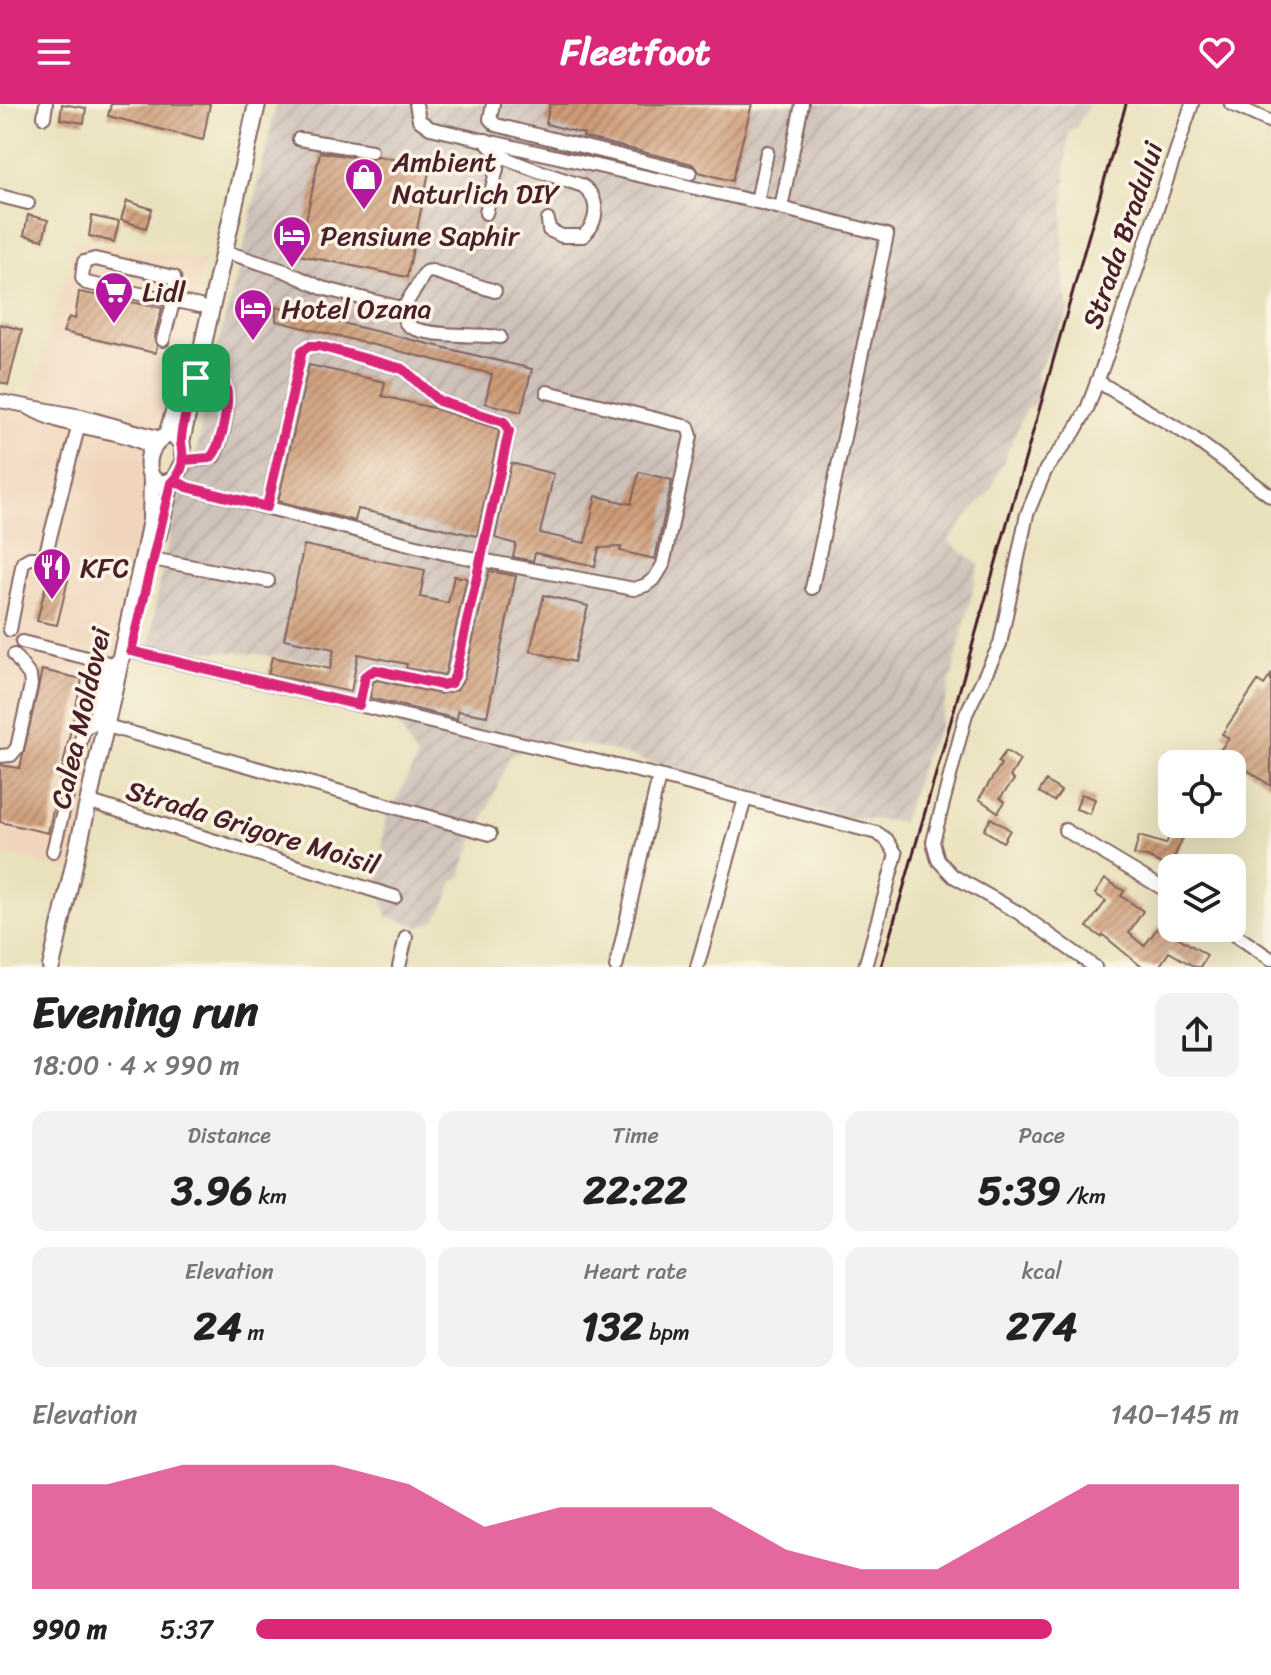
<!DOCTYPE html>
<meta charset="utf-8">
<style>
:root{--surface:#fff;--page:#f2f2f2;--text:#222;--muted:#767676;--accent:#db2777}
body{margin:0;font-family:Sriracha,sans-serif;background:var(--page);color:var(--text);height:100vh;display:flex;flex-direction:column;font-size:30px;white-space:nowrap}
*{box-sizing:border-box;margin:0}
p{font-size:26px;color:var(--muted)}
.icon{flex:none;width:44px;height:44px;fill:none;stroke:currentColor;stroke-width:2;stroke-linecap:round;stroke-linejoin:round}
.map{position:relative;height:863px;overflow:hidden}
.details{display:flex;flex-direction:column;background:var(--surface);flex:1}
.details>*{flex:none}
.controls{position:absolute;left:1158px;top:646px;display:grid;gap:16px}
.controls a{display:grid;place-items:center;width:88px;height:88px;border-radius:16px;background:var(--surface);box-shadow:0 8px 32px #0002;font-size:40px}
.pin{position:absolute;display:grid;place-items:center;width:68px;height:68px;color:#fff;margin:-34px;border-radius:16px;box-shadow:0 4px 12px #0006}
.round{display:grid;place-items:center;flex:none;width:84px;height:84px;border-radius:16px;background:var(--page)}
.headline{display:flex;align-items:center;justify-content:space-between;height:136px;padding:0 32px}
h1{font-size:44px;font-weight:700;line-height:60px}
.figures{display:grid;grid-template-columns:repeat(3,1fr);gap:12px;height:136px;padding:8px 32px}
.figures div{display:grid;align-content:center;border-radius:16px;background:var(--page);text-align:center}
.figures b{font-size:40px;font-weight:700}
.figures small{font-size:22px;font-weight:400}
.figures p{font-size:22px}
.chart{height:224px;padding:16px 32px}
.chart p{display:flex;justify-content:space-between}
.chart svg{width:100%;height:144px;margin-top:8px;fill:var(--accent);opacity:.7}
ul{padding:0 32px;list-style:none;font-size:26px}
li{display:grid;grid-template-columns:128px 96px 1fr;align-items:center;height:60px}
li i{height:20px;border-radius:10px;background:var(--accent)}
header{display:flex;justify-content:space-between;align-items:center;height:104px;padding:0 32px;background:var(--accent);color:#fff;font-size:36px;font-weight:700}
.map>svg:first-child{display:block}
</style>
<header><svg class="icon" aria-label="menu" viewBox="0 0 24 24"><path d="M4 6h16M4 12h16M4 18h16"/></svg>Fleetfoot<svg class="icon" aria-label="heart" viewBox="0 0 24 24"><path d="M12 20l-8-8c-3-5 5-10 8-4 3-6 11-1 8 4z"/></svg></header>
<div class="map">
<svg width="1271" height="863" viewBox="0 0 1271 863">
<defs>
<pattern id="industrial-furrows" width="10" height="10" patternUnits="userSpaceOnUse" patternTransform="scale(2)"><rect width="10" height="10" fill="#cec1b9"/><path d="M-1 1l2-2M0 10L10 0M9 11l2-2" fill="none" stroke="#b2a59f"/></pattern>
<pattern id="building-hatch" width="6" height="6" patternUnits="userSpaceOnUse" patternTransform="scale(2)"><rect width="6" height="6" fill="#cd9b77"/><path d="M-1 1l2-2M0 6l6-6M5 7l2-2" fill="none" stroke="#a87e62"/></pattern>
</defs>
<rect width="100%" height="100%" fill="#fcf5e5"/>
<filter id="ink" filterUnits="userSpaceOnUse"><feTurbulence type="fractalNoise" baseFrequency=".0125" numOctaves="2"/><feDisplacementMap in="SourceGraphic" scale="16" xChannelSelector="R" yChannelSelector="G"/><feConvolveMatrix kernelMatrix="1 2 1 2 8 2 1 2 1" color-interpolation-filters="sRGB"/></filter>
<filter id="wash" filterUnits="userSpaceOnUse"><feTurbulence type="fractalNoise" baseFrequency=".006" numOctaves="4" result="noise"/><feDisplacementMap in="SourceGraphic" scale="32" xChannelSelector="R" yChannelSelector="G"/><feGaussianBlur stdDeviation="1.8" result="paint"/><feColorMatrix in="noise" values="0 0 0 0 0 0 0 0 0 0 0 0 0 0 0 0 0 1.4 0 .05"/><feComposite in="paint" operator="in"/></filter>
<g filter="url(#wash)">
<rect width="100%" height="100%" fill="#e9e1bc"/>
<polygon fill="#f0d5bc" points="76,135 204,156 72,767 0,749 0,291 29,297"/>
<polygon fill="url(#industrial-furrows)" points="276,0 1090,0 1076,23 1068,28 1063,125 1064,181 1069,207 1036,271 1041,297 1026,305 990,387 968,411 949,438 979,461 939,624 925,651 902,718 848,713 791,701 606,645 551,637 510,652 468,751 461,773 453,777 446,799 436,815 421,823 387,812 379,778 385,718 417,655 401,625 360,581 318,556 299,556 258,550 150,543 157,489 183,372 197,347 209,272 240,160"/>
<g id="blocks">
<g fill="url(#building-hatch)">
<polygon points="62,0 86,4 84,19 60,15"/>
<polygon points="111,0 210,0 203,36 108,12"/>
<polygon points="550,0 752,0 732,77 699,68 692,60 583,33 584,30 546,20"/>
<polygon points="320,48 370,56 378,52 430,63 407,173 299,151"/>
<polygon points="127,97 152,105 146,124 121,116"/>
<polygon points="28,111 48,116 43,136 24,131"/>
<polygon points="92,112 119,118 114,138 89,132"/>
<polygon points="79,188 162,204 154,234 157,242 155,249 63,228 69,213 75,215"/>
<polygon points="276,203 532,265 521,308 485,299 492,270 276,217"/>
<polygon points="0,220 22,226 8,281 0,278"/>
<polygon points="309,261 385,278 382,292 433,304 498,325 499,328 477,432 358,405 355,417 278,397"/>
<polygon points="511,359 554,370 540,429 585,439 596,392 631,400 639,368 672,376 655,455 620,447 621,443 599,444 595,462 535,449 533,457 513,453 516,440 495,434"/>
<polygon points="304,441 425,466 420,493 448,499 454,472 467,474 445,571 406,564 407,560 358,550 351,588 268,570 272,553 330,565 334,545 284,535"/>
<polygon points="489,467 516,472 487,612 458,607 457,615 370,594 373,578 377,576 440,590 457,586 464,574"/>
<polygon points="48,472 68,476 57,521 37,517"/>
<polygon points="544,491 588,502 574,558 530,547"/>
<polygon points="42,566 82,575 48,729 0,718 0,661 20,664"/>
<polygon points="1271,571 1271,682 1227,652 1228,650 1221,645 1229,634 1222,630 1258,577 1264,581"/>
<polygon points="1006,647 1020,656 1010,673 1014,676 1000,694 1005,698 998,708 979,695 1001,660 998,658"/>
<polygon points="1046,677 1061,687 1054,697 1039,688"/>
<polygon points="1081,690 1095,695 1090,710 1076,705"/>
<polygon points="991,714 1010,726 1003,738 984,726"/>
<polygon points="1174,720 1188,720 1170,764 1147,753 1134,751 1139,732 1166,740"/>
<polygon points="1105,775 1124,787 1121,792 1143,807 1129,829 1144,842 1159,822 1207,851 1200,863 1195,863 1169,848 1159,863 1142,863 1103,831 1101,833 1087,823 1106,797 1095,790"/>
</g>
</g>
</g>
<g filter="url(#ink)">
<use href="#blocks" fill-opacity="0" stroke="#82635e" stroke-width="2"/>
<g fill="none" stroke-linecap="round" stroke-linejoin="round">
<g stroke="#82635e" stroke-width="16">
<g id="minor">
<polyline points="416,0 419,16 430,24 757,98 887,131 812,484"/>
<polyline points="493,0 490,15 496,21 690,69"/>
<polyline points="1231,0 1271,18"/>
<polyline points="44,13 46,0"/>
<polyline points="299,35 371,47"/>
<path d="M 486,36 C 491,56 562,74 583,82 C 600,95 599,118 583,132 L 562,132 L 549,126 L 548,116"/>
<polyline points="0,92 28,99"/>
<polyline points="757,98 767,48"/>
<polyline points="781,104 802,0"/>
<polyline points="486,109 500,52"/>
<polyline points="223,147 285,167 322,184 405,205"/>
<path d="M 495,187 L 432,167 L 426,168 C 421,173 420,178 416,184 C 410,193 398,208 406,219 C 417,234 481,230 500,233"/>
<path d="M 163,236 C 167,217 178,192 174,173 L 95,155 L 84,158 L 82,174 L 86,179 L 200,202"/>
<polyline points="1097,277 1192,333 1271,392"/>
<polyline points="0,297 81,312 161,334"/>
<path d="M 29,304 C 69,328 115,322 152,344"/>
<path d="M 184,356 L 206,355 L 214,352 C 222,338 233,293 224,279 L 196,274"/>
<polyline points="174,376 187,383 444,449 634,485 646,481 655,474 663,461 691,332 688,323 547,288"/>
<polyline points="267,403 302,247 309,242 319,242 403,265 439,297 504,318 509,327 455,572 451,579 442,581 375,566 365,572 359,601"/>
<polyline points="152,455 268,477"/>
<polyline points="10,526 23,458 30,454 44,454 46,449 81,312"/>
<polyline points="22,538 116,561"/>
<polyline points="131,547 659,672 877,729 887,736 896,750 865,863"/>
<polyline points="114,624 490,730"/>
<polyline points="0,652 11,651 17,644 31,581 30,572 14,551"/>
<polyline points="97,700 395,793"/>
<polyline points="1065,726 1172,790"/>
<polyline points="53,747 83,628 86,623 93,620 108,559"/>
<polyline points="1225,824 1271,855"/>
<polyline points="399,863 406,833"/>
<polyline points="616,863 659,672"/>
<polyline points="697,863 745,695"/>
<polyline points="1095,863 1019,809 953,772 938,756 933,738 966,610 1000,540 1027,410 1046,365 1075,327 1087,305 1120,216 1192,0"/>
</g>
</g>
<g stroke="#82635e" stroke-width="20">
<g id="major">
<polyline points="167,331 184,275"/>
<path d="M 167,331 L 173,331 L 181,338 L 184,356 L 174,376 L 162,380 L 152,375 C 144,357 150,340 167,331 Z"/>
<polyline points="181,338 257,0"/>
<polyline points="158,431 171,379"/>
<polyline points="51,863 145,446 151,416 152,375"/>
</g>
</g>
<use href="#minor" stroke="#fff" stroke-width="12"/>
<use href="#major" stroke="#fff" stroke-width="16"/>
<polyline stroke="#4a1f2b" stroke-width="3" points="881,863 1126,0"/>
</g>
</g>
<g fill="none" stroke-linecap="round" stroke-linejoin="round" filter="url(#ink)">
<g stroke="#fff" stroke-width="16">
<path id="route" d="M 196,274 C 192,288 180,325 181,338 C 183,356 186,364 171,379 L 131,547 L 359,601 L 365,572 L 375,566 L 442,581 L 451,579 L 455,572 L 509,327 L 504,318 L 439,297 L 403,265 L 319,242 L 309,242 L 302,247 L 267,403 L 187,383 L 174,376 C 179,370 181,363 184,356 L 210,354 C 222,344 232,292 224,279 L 196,274"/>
</g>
<use href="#route" stroke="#db2777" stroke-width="10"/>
</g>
<defs>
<g id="shop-pin" transform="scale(2)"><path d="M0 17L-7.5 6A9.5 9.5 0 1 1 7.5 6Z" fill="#b5179e" stroke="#fcf5e5"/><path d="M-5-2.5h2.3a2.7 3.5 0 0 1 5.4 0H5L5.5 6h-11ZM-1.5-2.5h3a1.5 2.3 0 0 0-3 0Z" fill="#fff"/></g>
<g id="hotel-pin" transform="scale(2)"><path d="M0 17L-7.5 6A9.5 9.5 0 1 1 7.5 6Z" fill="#b5179e" stroke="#fcf5e5"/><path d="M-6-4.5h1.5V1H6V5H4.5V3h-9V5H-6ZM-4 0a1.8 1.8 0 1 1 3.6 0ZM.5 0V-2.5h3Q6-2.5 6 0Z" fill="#fff"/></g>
<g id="supermarket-pin" transform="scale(2)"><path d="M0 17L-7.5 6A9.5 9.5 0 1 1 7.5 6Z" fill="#b5179e" stroke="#fcf5e5"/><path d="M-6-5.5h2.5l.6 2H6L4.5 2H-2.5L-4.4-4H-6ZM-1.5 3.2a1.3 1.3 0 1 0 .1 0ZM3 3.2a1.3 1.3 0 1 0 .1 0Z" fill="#fff"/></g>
<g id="restaurant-pin" transform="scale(2)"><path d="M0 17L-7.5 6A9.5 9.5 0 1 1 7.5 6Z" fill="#b5179e" stroke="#fcf5e5"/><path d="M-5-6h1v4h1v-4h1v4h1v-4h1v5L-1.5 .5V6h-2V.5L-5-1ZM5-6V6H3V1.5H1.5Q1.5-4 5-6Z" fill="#fff"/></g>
</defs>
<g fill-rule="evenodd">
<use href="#shop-pin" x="364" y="73"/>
<use href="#hotel-pin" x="292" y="131"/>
<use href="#supermarket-pin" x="114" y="187"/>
<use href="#hotel-pin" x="253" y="204"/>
<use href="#restaurant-pin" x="52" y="463"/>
</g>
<g text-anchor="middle" stroke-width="7" stroke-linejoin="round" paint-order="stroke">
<g font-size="28" fill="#4a1f2b" stroke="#fcf5e5" text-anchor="start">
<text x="392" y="67">Ambient<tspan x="392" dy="32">Naturlich DIY</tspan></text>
<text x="320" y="141">Pensiune Saphir</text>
<text x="142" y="197">Lidl</text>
<text x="281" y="214">Hotel Ozana</text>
<text x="80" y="473">KFC</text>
</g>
<g font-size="28" fill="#4a1f2b" stroke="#fcf5e5">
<text transform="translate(1122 131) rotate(-71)" y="10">Strada Bradului</text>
<text transform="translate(80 614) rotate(-77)" y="10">Calea Moldovei</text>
<text transform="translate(253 723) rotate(17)" y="10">Strada Grigore Moisil</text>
</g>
</g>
</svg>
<div class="controls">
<a><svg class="icon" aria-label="locate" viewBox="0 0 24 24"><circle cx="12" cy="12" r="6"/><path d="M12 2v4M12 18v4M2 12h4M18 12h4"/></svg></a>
<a><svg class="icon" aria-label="layers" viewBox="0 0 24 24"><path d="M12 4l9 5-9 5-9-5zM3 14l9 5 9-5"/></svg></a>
</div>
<div class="pin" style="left:196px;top:274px;background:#1e9e55"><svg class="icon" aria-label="arrive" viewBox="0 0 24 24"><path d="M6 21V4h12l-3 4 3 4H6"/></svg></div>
</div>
<section class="details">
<div class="headline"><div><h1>Evening run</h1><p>18:00 · 4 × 990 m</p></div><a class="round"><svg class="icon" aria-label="share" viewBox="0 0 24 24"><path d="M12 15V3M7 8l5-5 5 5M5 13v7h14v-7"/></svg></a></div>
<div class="figures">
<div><p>Distance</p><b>3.96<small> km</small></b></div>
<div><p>Time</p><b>22:22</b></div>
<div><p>Pace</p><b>5:39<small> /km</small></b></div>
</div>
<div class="figures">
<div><p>Elevation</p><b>24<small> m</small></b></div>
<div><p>Heart rate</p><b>132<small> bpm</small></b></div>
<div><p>kcal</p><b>274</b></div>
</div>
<div class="chart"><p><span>Elevation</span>140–145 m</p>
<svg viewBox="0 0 160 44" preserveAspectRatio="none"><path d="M0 44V12L10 12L20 6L30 6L40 6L50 12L60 25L70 19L80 19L90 19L100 32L110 38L120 38L130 25L140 12L150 12L160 12V44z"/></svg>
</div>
<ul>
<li><b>990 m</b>5:37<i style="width:81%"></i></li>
</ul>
</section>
